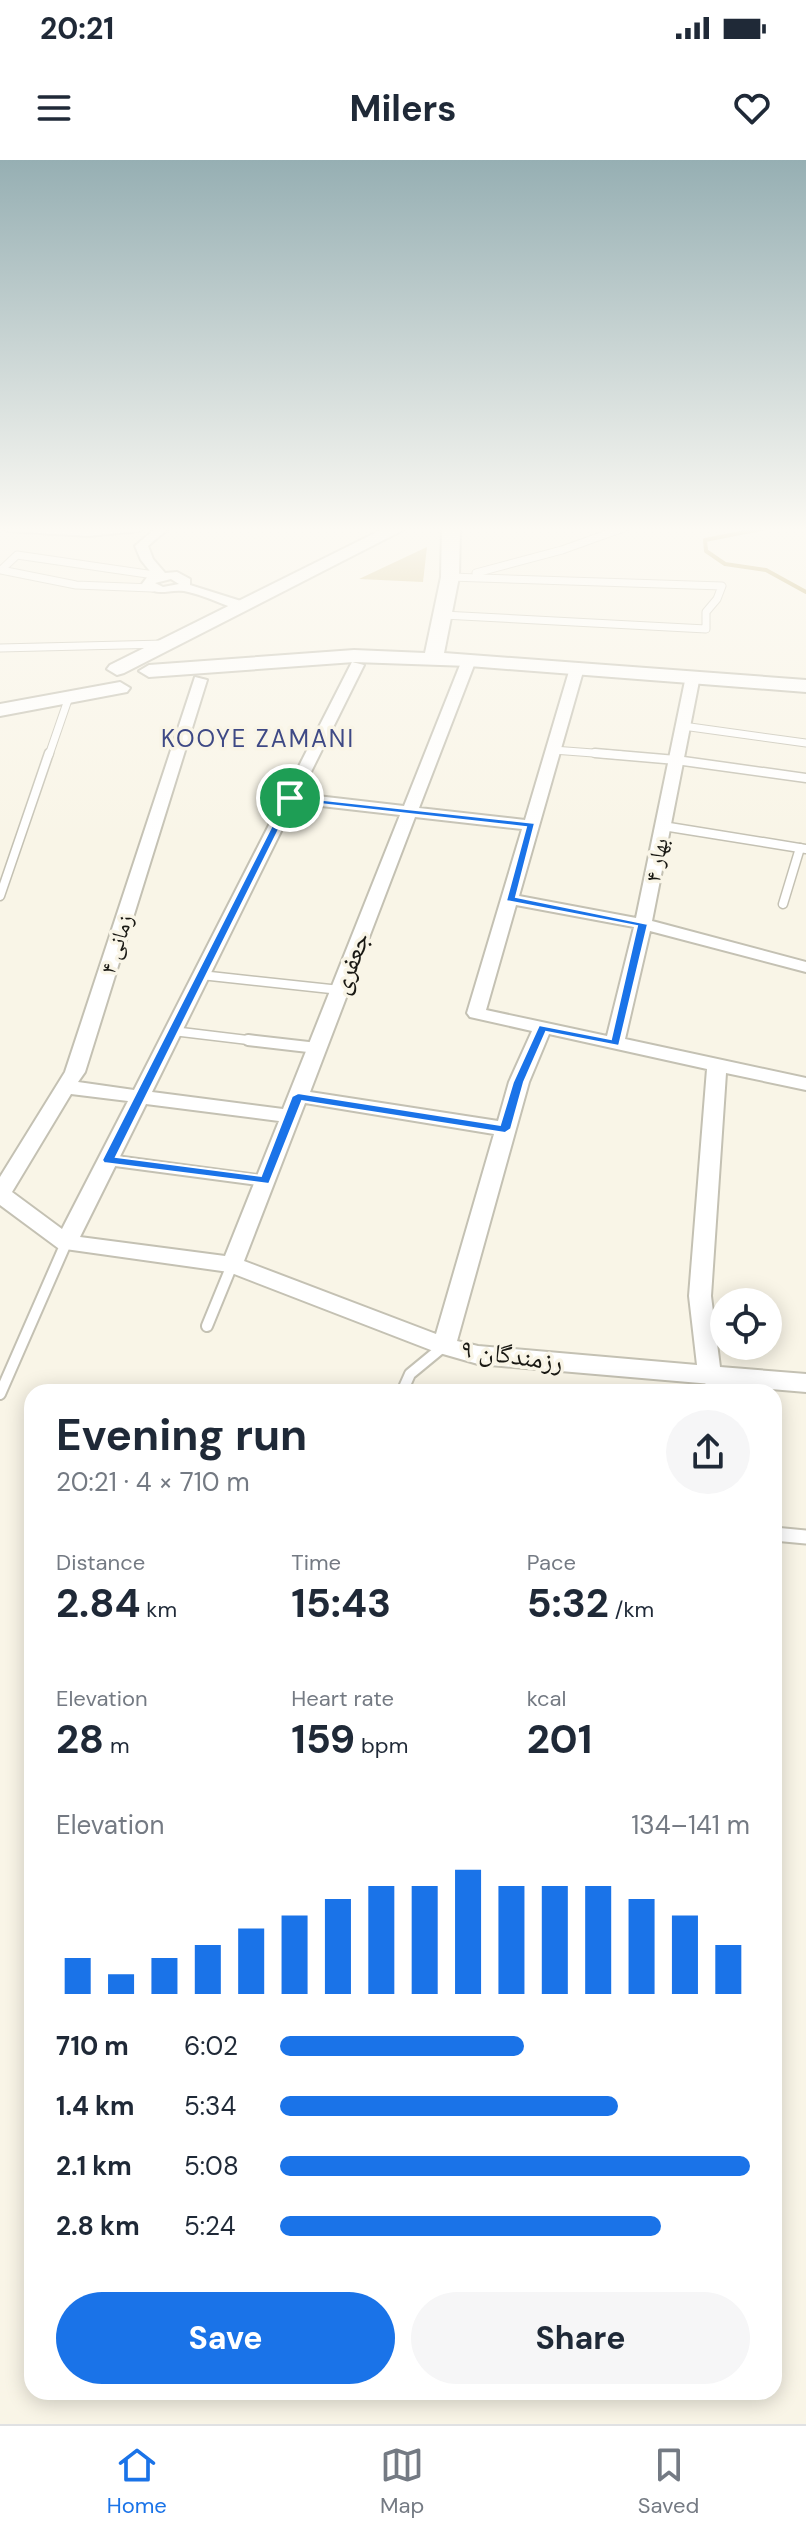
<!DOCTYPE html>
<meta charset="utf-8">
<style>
:root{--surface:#fff;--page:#f6f6f7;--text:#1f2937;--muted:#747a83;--line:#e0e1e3;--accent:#1a73e8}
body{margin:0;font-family:"DM Sans","Noto Naskh Arabic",sans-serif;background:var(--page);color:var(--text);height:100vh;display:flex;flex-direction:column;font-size:30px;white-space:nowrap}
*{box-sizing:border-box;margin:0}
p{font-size:26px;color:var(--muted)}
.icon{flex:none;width:44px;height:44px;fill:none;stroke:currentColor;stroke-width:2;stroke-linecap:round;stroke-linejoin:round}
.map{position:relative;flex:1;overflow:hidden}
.side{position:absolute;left:24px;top:1224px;width:758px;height:1016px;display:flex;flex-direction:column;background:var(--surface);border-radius:24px;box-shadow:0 4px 20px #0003}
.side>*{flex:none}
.controls{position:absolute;left:710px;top:1128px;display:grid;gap:16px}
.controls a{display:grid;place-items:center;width:72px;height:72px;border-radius:50%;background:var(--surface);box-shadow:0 4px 20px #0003;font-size:40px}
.pin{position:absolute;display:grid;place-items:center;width:68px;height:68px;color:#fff;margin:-34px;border:4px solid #fff;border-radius:50%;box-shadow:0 2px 8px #0007}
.round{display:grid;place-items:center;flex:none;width:84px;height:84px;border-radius:42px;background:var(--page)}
.headline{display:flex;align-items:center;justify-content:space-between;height:136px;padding:0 32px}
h1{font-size:44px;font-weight:700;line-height:60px}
.figures{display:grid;grid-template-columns:repeat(3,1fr);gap:12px;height:136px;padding:8px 32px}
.figures div{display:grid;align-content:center}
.figures b{font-size:40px;font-weight:700}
.figures small{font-size:22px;font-weight:400}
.figures p{font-size:22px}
.chart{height:224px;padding:16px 32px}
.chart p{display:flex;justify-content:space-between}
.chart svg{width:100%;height:144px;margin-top:8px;stroke:var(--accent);stroke-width:6}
.button{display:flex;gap:16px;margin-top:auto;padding:16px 32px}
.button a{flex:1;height:92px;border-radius:48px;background:var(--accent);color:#fff;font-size:32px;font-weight:700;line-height:92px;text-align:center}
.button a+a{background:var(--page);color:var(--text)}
ul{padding:0 32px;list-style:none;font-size:26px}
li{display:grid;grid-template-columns:128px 96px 1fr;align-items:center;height:60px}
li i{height:20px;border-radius:10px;background:var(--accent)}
.status{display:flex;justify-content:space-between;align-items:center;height:56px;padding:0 40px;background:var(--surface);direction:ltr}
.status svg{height:22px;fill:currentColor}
header{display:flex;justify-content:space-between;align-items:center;height:104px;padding:0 32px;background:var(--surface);font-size:36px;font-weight:700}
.menu{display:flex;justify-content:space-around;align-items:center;height:112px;border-top:2px solid var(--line);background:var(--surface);font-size:22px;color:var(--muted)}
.menu a{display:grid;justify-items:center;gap:4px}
.menu .selected{color:var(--accent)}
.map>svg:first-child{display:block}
</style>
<div class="status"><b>20:21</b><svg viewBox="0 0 49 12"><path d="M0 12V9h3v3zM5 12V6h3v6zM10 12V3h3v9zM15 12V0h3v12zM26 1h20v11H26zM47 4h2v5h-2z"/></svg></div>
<header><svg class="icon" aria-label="menu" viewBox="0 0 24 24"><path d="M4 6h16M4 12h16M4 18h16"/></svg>Milers<svg class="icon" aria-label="heart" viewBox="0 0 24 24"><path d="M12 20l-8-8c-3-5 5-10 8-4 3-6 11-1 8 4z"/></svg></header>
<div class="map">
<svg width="806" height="2264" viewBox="0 0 806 2264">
<rect width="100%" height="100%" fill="#f9f5e7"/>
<polygon fill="#d2c188" points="427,387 423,422 359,419"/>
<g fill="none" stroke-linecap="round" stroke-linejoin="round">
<polyline stroke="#bba764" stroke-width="4" points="771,367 705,380 706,391 725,404 766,410 806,432"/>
<g stroke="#c4c1b3" stroke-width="9">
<g id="lane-far3">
<polyline points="476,413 562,390 626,367"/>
<polyline points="152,428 76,425 1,410 17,395 161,416"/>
<polyline points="443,455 706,469 706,452 717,439 722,426 450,417"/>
<polyline points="0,488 164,484"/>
<polyline points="683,566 806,583"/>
<polyline points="553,590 620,595"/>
<polyline points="49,595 69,537"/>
</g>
</g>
<g stroke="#c4c1b3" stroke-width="11">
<g id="lane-far2">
<polyline points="595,593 676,600 806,618"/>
<polyline points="663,666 806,689"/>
<polyline points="0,736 49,593"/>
<polyline points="783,744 800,688"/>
<polyline points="201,815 340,830"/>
<polyline points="173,871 264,882"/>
</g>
</g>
<g stroke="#c4c1b3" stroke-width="14">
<g id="lane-far1">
<polyline points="248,880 317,888"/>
<polyline points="108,1000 265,1021"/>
<polyline points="207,1166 232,1105"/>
<polyline points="710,1215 711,1232"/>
<polyline points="402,1232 410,1214 444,1186"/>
<polyline points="0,1234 66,1083"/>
</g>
</g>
<g stroke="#c4c1b3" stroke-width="17">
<polyline id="lane" points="774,1374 806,1377"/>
</g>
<g stroke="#c4c1b3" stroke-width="4">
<g id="street">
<polygon points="1,367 146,367 140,371 88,376 7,371"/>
<path d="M 157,367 L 170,367 L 148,386 L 153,399 L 165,413 L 177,412 L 190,419 L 190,425 L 244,442 L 244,448 L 234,448 C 219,443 201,434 184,431 C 166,429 158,438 142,424 L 148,416 L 153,415 L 141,400 L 135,386 ZM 171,419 L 179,424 L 163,427 L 155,423 Z"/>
<path d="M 469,496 L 476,500 L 419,648 L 525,660 L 570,508 L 582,505 L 584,508 L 519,736 L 636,758 L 686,516 L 693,512 L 700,516 L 652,761 L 806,802 L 806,812 L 650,771 L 625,879 L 806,918 L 806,930 L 726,913 L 711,1136 L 720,1207 L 806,1214 L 806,1232 L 478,1204 L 436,1192 L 229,1112 L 58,1088 L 0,1045 L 0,1017 L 65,912 L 195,517 L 207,520 L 85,912 L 78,922 L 134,930 L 352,502 L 364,505 L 300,634 L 404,646 L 462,500 ZM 295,643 L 400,655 L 283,949 L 152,932 ZM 415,657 L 522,669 L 467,853 L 470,857 L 532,871 L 509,922 L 498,961 L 310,932 ZM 516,745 L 634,767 L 607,876 L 486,850 ZM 549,874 L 707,909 L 689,1136 L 697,1205 L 478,1186 L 457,1181 L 529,922 ZM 71,934 L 128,941 L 62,1069 L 12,1032 ZM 305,943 L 494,974 L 436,1174 L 244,1101 ZM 146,944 L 279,961 L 225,1096 L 80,1077 Z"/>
</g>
</g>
<g stroke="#c4c1b3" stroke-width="4">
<g id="secondary">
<polygon points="387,367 409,367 124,513 117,515 107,509 110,505"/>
<polygon points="442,367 460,367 459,417 444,493 806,520 806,532 469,506 354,502 149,517 139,511 149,505 354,490 425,493 441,417"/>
<polygon points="120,522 130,528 127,532 0,556 0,544"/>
</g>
</g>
<use href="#lane-far3" stroke="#fff" stroke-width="7"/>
<use href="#lane-far2" stroke="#fff" stroke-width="8"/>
<use href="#lane-far1" stroke="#fff" stroke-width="10"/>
<use href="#lane" stroke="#fff" stroke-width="13"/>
<use href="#street" fill="#fff" fill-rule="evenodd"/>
<use href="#secondary" fill="#fff" fill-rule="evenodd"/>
</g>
<linearGradient id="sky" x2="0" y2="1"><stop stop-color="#96afb3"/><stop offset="0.54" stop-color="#fcfaf4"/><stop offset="1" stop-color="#fcfaf4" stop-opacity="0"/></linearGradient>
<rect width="806" height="684" fill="url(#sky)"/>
<path fill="#1a73e8" stroke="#fff" stroke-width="2" fill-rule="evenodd" d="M 287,636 L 535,663 L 516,737 L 648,764 L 619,886 L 546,872 L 524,922 L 511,969 L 505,973 L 302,941 L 269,1024 L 104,1003 L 102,1000 ZM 293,641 L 526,667 L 506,741 L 637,766 L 611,879 L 539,865 L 513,922 L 500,965 L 298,933 L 292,936 L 261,1016 L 116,997 Z"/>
<g text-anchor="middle" stroke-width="7" stroke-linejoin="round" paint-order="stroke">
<g font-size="22" fill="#191813" stroke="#f9f5e7">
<text transform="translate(656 700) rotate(-79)" y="8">بهار ۴</text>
<text transform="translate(116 784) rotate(-72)" y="8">زمانی ۴</text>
</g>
<g font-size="24" letter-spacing="2" fill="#3e4985" stroke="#f9f5e7">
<text x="258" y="587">KOOYE ZAMANI</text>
</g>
<g font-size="26" fill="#191813" stroke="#f9f5e7">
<text transform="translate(350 803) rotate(-69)" y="9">جعفری</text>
<text transform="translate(512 1195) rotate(8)" y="9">رزمندگان ۹</text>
</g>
</g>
</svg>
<div class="controls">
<a><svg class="icon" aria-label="locate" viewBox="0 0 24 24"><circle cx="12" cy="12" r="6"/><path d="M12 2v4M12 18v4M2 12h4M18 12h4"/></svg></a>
</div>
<div class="pin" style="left:290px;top:638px;background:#1e9e55"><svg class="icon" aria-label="arrive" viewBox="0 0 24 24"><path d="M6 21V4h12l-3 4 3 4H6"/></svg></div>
<section class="side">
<div class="headline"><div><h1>Evening run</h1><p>20:21 · 4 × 710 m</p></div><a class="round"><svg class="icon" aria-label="share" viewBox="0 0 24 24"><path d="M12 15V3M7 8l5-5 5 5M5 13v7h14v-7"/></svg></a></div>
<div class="figures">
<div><p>Distance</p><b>2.84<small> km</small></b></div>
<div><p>Time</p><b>15:43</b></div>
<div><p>Pace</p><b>5:32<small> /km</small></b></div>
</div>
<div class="figures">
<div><p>Elevation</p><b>28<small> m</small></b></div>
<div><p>Heart rate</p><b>159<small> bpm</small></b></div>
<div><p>kcal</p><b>201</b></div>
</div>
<div class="chart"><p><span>Elevation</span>134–141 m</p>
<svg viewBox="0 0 160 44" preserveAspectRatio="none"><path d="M5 44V33M15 44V38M25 44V33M35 44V29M45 44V24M55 44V20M65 44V15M75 44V11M85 44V11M95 44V6M105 44V11M115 44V11M125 44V11M135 44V15M145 44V20M155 44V29"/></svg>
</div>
<ul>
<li><b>710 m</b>6:02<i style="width:52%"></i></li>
<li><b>1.4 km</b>5:34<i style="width:72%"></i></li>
<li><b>2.1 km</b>5:08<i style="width:100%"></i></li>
<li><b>2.8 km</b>5:24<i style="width:81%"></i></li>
</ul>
<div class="button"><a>Save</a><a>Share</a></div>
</section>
</div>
<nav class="menu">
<a class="selected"><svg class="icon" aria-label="home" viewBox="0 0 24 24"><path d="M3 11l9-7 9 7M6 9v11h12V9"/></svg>Home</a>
<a><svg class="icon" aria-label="map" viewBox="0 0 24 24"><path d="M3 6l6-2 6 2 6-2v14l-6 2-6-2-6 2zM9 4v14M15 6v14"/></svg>Map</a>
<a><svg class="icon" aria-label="saved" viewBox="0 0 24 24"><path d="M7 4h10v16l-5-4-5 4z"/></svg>Saved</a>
</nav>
